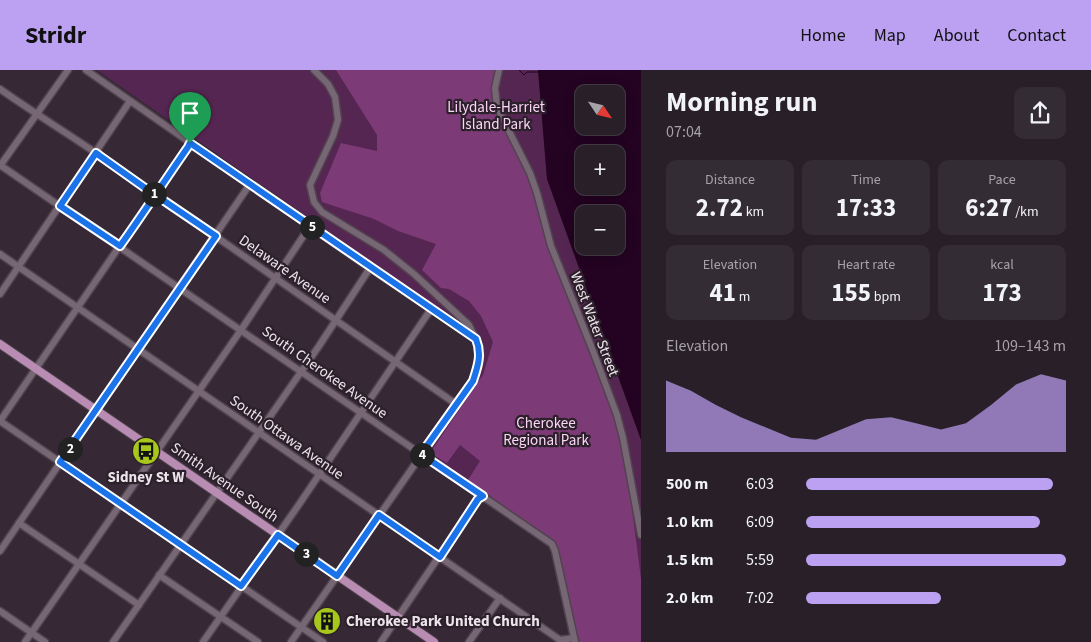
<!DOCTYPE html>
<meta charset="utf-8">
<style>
:root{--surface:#281f28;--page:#342c34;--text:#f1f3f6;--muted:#a5a2a8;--line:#443d45;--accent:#bca0f2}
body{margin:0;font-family:"Source Sans 3",sans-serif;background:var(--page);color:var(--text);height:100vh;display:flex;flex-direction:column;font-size:19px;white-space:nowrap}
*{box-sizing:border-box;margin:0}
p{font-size:16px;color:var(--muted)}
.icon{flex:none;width:28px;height:28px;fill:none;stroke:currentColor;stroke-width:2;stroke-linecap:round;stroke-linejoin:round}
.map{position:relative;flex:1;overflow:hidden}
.side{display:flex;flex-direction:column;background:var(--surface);width:450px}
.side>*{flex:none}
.needle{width:32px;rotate:125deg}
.tools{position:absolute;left:575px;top:15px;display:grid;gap:10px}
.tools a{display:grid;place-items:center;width:50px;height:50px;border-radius:10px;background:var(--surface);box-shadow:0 2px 12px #0003,0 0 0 1px var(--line);font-size:25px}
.pin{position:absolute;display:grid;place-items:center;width:42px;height:42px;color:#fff;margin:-51px -21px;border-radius:50% 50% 50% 0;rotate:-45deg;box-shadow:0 0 5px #0007}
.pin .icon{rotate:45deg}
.km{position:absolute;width:25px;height:25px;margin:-12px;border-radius:50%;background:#222;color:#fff;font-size:14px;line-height:25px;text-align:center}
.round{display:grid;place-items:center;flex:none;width:52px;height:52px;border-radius:10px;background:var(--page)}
.head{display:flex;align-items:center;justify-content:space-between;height:85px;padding:0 25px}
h1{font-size:28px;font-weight:700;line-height:38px}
.stats{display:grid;grid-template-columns:repeat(3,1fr);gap:8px;height:85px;padding:5px 25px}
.stats div{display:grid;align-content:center;border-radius:10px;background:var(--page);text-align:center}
.stats b{font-size:25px;font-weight:700}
.stats small{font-size:14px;font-weight:400}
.stats p{font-size:14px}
.chart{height:140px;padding:10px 25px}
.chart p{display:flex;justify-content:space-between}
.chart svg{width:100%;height:90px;margin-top:5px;fill:var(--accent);opacity:.7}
ul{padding:0 25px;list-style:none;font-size:16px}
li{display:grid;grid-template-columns:80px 60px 1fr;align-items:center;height:38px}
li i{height:12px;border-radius:6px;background:var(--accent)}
header{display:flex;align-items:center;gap:30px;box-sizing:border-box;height:70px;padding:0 25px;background:var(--accent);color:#111}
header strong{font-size:24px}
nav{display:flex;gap:28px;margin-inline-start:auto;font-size:18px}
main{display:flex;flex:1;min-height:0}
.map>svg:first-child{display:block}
</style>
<header>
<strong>Stridr</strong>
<nav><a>Home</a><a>Map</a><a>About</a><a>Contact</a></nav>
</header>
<main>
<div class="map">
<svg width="641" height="572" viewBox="0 0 641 572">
<rect width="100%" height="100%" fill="#362935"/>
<polygon fill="#562652" points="97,0 538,0 547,109 641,370 641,572 555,473 426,384 478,308 484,284 480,268"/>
<polygon fill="#7c3a77" points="336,0 497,0 498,42 526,95 551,176 623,368 641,509 641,572 575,572 555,473 468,410 480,391 460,375 447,393 430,383 483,305 493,272 481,246 469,231 449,219 441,218 422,200 436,174 398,161 374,149 322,132 320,123 341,73 377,81 377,65"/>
<path fill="#230321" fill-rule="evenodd" d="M 538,0 L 641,0 L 641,370 L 547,109 ZM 584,24 L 616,24 L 616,56 L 584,56 ZM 584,84 L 616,84 L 616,116 L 584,116 ZM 584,144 L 616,144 L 616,176 L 584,176 Z"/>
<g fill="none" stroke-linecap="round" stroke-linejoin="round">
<polyline stroke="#230321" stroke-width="1" points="519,0 524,5 527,2 539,2"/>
<g stroke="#50444e" stroke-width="9">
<g id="minor">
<polyline points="86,0 370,198 475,268"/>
<polyline points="499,0 495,18 497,37 530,103 537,123 551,176 593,281 617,345 623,368 641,465"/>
<path d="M 0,19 C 31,41 64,61 96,83 L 456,334"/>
<polyline points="0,95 552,474 555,481 575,572"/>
<polyline points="0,96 68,0"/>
<polyline points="0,184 560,570"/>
<polyline points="0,224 130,31"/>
<polyline points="0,351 323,572"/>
<polyline points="0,351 190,73"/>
<polyline points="19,453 139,535"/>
<polyline points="0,481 250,114"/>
<polyline points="159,505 258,572"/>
<polyline points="0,541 45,572"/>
<polyline points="560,570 574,568"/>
<polyline points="25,572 241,260 310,156"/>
<polyline points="113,572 319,276 370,198"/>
<polyline points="203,572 300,433 431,239"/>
<polyline points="291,572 473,311 478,297 480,286 479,276 469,255 414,204 384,180 322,142 314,132 310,115 333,66 338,50 335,27 328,14 314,0"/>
<polyline points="381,572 478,429 483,426"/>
<polyline points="469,572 500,528"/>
</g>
</g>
<g stroke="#50444e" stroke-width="10">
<polyline id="major" points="0,274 434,572"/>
</g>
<use href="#minor" stroke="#776775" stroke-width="6"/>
<use href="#major" stroke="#b88cb3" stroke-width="8"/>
</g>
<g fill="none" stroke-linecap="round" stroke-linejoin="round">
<g stroke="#fff" stroke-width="10">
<path id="route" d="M 190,73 L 188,77 C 165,110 143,144 120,176 L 60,136 L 96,83 L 100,86 L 155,125 L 160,128 L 216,166 L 60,392 L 241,516 L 278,465 L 337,506 L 379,445 L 440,487 L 478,429 L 483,426 L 421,384 L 473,311 C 478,296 482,284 476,269 L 190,73"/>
</g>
<use href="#route" stroke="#1a73e8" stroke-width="6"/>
</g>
<defs>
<g id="bus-disc" transform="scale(1.4375)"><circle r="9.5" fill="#a8c71c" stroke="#2c202b"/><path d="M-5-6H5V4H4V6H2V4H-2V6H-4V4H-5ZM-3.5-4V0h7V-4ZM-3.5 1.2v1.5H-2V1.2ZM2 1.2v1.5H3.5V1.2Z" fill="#111"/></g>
<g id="building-disc" transform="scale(1.4375)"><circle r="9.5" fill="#a8c71c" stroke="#2c202b"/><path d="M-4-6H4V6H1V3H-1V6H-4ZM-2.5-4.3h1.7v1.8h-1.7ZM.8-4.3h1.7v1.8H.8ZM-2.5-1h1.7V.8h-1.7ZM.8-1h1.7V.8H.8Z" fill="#111"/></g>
</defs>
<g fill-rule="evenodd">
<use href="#bus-disc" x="146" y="381"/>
<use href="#building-disc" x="327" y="551"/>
</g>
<g text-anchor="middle" stroke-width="4.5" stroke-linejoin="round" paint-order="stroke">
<g font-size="15" fill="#fbd5f6" stroke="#2c202b">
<text x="496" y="42">Lilydale-Harriet<tspan x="496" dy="17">Island Park</tspan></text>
<text x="546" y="358">Cherokee<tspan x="546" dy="17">Regional Park</tspan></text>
</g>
<g font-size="15" fill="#ede4eb" stroke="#2c202b">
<text transform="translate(285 199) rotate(35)" y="5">Delaware Avenue</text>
<text transform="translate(595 254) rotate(69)" y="5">West Water Street</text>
<text transform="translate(325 302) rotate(35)" y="5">South Cherokee Avenue</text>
<text transform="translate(287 367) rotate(35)" y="5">South Ottawa Avenue</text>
<text transform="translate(225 412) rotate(35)" y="5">Smith Avenue South</text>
</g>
<g font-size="15" font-weight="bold" fill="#ede4eb" stroke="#2c202b">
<text x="146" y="412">Sidney St W</text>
<text x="346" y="556" text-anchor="start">Cherokee Park United Church</text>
</g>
</g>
</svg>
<div class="tools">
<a><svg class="needle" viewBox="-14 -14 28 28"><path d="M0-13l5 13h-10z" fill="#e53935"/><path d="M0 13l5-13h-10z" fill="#a5a2a8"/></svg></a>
<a>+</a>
<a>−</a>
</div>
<div class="pin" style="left:190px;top:73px;background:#1e9e55"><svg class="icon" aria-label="arrive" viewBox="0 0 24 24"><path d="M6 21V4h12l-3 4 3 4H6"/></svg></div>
<b class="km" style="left:154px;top:124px">1</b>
<b class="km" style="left:70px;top:379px">2</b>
<b class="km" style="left:306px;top:484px">3</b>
<b class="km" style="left:422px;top:385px">4</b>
<b class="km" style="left:312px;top:157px">5</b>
</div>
<section class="side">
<div class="head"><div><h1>Morning run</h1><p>07:04</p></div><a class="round"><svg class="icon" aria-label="share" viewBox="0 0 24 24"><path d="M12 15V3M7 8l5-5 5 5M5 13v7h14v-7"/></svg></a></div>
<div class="stats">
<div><p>Distance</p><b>2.72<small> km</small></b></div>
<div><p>Time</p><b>17:33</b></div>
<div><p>Pace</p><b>6:27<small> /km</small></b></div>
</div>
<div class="stats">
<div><p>Elevation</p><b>41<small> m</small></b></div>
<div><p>Heart rate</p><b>155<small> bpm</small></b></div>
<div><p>kcal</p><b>173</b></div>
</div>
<div class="chart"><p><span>Elevation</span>109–143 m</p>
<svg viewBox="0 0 160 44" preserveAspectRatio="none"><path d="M0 44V9L10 14L20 21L30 27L40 32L50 37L60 38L70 33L80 28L90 27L100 30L110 33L120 30L130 21L140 11L150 6L160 9V44z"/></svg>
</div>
<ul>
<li><b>500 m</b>6:03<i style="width:95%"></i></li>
<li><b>1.0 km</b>6:09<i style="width:90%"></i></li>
<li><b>1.5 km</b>5:59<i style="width:100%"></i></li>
<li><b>2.0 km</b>7:02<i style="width:52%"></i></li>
</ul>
</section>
</main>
